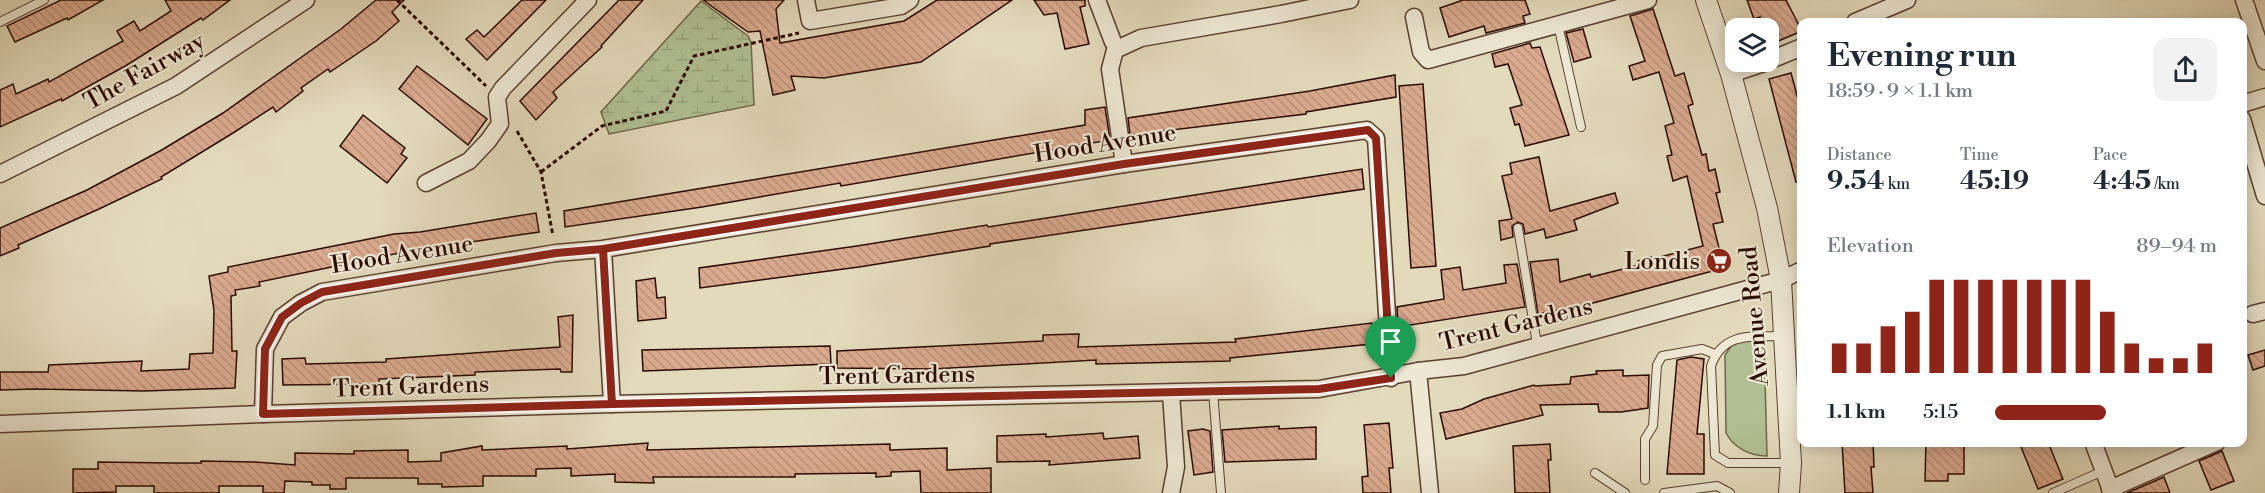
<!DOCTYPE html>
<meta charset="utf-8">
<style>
:root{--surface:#fff;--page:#f2f2f3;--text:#1f2937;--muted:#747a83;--accent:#8f2418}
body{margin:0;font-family:"Libre Bodoni",serif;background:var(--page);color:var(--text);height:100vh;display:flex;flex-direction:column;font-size:22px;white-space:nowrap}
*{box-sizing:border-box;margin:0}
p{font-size:20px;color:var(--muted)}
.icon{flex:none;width:33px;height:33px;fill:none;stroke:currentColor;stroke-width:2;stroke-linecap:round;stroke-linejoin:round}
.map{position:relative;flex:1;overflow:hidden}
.side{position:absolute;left:1797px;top:18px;width:450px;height:429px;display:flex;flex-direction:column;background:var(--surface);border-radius:12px;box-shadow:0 3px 15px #0003}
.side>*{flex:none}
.buttons{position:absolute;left:1725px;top:18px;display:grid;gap:12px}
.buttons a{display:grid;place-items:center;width:54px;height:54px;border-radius:12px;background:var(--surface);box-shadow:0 3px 15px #0003;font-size:30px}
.pin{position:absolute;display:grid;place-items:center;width:51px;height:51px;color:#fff;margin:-62px -26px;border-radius:50% 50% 50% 0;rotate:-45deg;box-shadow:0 0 6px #0007}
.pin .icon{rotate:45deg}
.round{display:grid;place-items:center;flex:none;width:63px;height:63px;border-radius:12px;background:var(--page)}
.headline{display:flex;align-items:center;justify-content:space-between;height:102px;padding:0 30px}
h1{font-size:33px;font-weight:700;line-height:45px}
.figures{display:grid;grid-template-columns:repeat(3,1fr);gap:9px;height:102px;padding:6px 30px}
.figures div{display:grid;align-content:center}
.figures b{font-size:26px;font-weight:700}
.figures small{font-size:16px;font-weight:400}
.figures p{font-size:16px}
.chart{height:168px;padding:12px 30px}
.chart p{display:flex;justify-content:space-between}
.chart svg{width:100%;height:108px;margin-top:6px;stroke:var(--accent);stroke-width:6}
ul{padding:0 30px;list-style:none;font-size:20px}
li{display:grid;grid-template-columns:96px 72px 1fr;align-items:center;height:45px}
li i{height:15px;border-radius:8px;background:var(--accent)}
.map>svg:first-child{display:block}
</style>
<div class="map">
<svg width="2265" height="493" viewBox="0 0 2265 493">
<defs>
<pattern id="wetland-marsh" width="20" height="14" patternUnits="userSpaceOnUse" patternTransform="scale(1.5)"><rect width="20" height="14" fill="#b0c094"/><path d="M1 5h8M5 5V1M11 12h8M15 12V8" fill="none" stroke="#98a47e"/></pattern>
<pattern id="building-back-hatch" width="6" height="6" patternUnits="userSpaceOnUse" patternTransform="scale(1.5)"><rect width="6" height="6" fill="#daaa8f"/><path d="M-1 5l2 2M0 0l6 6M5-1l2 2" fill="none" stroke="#bb917a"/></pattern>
</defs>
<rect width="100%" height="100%" fill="#e3dabc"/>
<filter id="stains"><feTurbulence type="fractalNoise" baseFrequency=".00333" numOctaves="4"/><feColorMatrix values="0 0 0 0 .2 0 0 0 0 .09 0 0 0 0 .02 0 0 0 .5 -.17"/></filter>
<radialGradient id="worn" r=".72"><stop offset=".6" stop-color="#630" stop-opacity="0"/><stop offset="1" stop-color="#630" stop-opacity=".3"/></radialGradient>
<path fill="#b0c094" stroke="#6e664a" stroke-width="1.5" d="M 1744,340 L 1764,340 L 1767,456 C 1750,456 1734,448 1726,433 L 1725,355 L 1732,345 Z"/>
<polygon fill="url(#wetland-marsh)" stroke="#6e664a" stroke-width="1.5" points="701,1 748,36 751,42 754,105 609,134 601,112"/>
<g fill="url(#building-back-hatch)" stroke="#2b0b00" stroke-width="1.5">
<polygon points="61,0 103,0 68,20 67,18 15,42 7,26"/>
<polygon points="165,0 230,0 203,20 201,18 127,65 62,101 61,99 0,127 0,90 13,84 16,94 48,79 49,82 123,41 117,31 134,21 140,31 171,11"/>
<polygon points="376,0 404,0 392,12 399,21 376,41 330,72 328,69 301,88 303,91 276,112 273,107 233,133 161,177 162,179 99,209 18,245 19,248 0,256 0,228 87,190 160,151 223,113 341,29"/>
<polygon points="522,0 546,0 487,60 466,39 477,30 484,37"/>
<polygon points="619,0 643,0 601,46 602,47 553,92 557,98 536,120 520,101"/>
<polygon points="703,0 784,0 776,9 780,43 904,21 937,0 1012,0 921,62 824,78 791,76 795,90 773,95 760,31 748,32"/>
<polygon points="1034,0 1085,0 1085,6 1080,7 1089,44 1065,49 1057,13 1044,15"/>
<polygon points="1463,0 1525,0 1530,14 1523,16 1525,23 1486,33 1484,26 1449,37 1440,8"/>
<polygon points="1747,0 1786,0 1802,31 1771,44 1768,28 1765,28 1760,17 1754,19"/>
<polygon points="1653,9 1675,76 1684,73 1693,104 1688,106 1702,155 1706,154 1709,171 1715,169 1720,192 1716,193 1723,222 1713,224 1724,268 1559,312 1558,310 1538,314 1530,262 1558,259 1560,282 1590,274 1591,277 1639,265 1638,261 1651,257 1652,259 1703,246 1687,176 1673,181 1667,156 1672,155 1665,126 1674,123 1659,72 1633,80 1629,66 1645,61 1630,16"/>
<polygon points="1583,29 1591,57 1574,62 1566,33"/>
<polygon points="1530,43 1532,48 1540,47 1569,135 1525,146 1519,124 1515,125 1510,108 1522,105 1508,64 1495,67 1492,54"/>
<polygon points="417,66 487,119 468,145 399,89"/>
<polygon points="1791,73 1802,114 1802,182 1796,182 1769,79"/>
<polygon points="1395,75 1396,97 1306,112 1306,114 1130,135 1128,118 1310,91"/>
<polygon points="1423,84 1436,266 1411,268 1399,86"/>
<polygon points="1105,107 1110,140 841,186 840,183 702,207 565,227 564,211 1085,125 1085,110"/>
<polygon points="363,115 405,148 401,154 407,158 387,183 340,146"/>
<polygon points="1539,157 1550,211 1615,193 1618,203 1574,220 1577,230 1546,238 1544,229 1525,234 1523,224 1518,222 1512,226 1513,237 1501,240 1499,221 1512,219 1502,176 1512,174 1510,163"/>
<polygon points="1362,169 1364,189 990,244 990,246 859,267 700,288 699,268 857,246 987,225 988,227"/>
<polygon points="536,213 539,232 404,252 259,282 260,286 235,290 236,295 231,296 232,351 237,351 235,388 144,391 34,389 0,390 0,372 48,372 49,365 142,361 141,371 189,369 190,354 213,353 214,310 209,276 228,272 228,267 394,234 420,232"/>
<polygon points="1517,264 1525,307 1398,327 1397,307 1444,299 1441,270 1460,267 1463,290 1506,283 1504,265"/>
<polygon points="655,278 657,298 665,297 666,318 638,321 636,281"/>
<polygon points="573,315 572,372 561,372 560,369 475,372 475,375 379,379 379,384 283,385 282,359 305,358 306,364 386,362 386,359 560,347 558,317"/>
<polygon points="1372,323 1372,344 1230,358 1230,361 1096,364 1096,360 932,369 837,368 837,351 1043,341 1043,335 1079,334 1078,347 1236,342 1235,339"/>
<polygon points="830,346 831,364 643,371 642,350"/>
<polygon points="2265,350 2265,366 2253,370 2248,355"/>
<polygon points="1691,357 1704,359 1697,434 1704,434 1704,474 1667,474 1677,360"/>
<polygon points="1623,370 1623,376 1649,375 1648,408 1621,412 1599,412 1598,404 1540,405 1543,415 1446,439 1440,413 1462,409 1484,399 1534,385 1535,386 1570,384 1571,377 1597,374 1596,371"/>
<polygon points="1389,423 1393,468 1389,468 1391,493 1363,493 1362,477 1368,476 1364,425"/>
<polygon points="1279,426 1279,429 1316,427 1316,459 1225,462 1222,430"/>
<polygon points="1203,429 1210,431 1213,472 1194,475 1188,431"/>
<polygon points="1103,433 1104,439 1138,436 1140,458 1049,465 1050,461 997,462 997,436 1046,434 1046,437"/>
<polygon points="1842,442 1873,442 1874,467 1871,467 1873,493 1845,493"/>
<polygon points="1926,442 1964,442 1964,474 1948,474 1948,481 1925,481"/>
<polygon points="2019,442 2048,442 2063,479 2038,489"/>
<polygon points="648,443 647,450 890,444 890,450 947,448 947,470 991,468 991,493 921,493 920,471 891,472 891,476 876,477 876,473 795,474 795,477 653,477 654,483 615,482 615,474 571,476 571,468 536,469 536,476 483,476 483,486 442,487 442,484 418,484 418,478 346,478 346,489 330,489 330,485 312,485 312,482 285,481 284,493 263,493 263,486 219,486 219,493 154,493 154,486 116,486 116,492 73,493 73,469 98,469 98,462 172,463 201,463 201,461 255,462 295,465 295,453 354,454 354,451 408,450 408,462 441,461 441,453 482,446 482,450 567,446 567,449"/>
<polygon points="1550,444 1551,460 1548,460 1550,493 1515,493 1513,446"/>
<polygon points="2222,451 2234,481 2211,490 2199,461"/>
<polygon points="2164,477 2170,493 2127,493"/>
</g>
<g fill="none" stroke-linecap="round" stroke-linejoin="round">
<g stroke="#593f2f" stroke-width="10">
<g id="service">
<polyline points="0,22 44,0"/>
<polyline points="1558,25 1581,127"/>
<polyline points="1518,228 1537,344"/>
<path d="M 1784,336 C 1753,337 1723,331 1711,366 L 1715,455 L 1728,463 L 1791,463"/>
<polyline points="1213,391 1221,493"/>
<polyline points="1595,473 1625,493"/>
<polyline points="1645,480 1645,439 1653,426 1657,365 1662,356 1702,349 1715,354"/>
<polyline points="1664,493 1717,486 1730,493"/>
<polyline points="2053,493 2103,471"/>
</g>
</g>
<g stroke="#593f2f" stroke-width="19">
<g id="minor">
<polyline points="806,0 810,21 901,6 910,0"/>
<polyline points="1097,0 1113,42"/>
<polyline points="2244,0 2265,61"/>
<polyline points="1414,17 1421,52 1428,60 1648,0"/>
<polyline points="1855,22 1907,0"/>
<polyline points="1768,61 1802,47"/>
<polyline points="1731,74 1767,62"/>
<polyline points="2242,104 2265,97"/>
<polyline points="2242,119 2265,196"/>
<polyline points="1124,164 1110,69 1115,50 1141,38 1281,14 1350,0"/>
<polyline points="0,174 176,86 306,0"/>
<polyline points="426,183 469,161 488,141 500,124 497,97 503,88 588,0"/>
<polyline points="603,249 612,404"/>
<polyline points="2253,314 2265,311"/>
<polyline points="1418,371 1430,493"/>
<polyline points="1171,393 1176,467 1171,493"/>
<polyline points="263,414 265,349 282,317 301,303 322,292 556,253 603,249 1124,164 1367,130 1376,138 1391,378"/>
<polyline points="0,424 263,414 612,404 1319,389 1418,371 1464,366 1781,280 1802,270"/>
<polyline points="2093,442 2112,493"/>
<polyline points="2110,489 2217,442"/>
</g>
</g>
<g stroke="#593f2f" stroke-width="22">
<polyline id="tertiary" points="1706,0 1731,74 1767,208 1781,280 1791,463 1789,493"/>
</g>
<g stroke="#2b0b00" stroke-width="3" stroke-dasharray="4.5 3" stroke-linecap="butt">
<polyline points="397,0 486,86"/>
<polyline points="517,131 541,172 553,236"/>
<polyline points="541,172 602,126 666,111 694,56 799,33"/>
</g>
<use href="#service" stroke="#ede7d3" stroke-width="8"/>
<use href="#minor" stroke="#ede7d3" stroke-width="16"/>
<use href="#tertiary" stroke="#ede7d3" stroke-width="20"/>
</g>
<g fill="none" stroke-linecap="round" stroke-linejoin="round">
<g stroke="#fff" stroke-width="12">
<polyline id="route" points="1391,378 1319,389 612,404 603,249 556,253 322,292 301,303 282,317 265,349 263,414 612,404 603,249 1124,164 1368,130 1376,138 1391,378"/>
</g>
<use href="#route" stroke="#8f2418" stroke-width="8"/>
</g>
<defs>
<g id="supermarket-disc" transform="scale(1.35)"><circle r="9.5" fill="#8f2418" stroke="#ede7d3"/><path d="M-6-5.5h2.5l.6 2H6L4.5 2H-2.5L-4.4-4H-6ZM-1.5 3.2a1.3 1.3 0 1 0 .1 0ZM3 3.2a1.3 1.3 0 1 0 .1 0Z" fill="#fff"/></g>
</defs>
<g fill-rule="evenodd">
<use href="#supermarket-disc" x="1719" y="261"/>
</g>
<g text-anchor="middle" stroke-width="4.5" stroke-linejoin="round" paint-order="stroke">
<g font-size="24" fill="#2b0b00" stroke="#ede7d3">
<text transform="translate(144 71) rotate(-29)" y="8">The Fairway</text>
<text transform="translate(1105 143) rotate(-9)" y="8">Hood Avenue</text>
<text transform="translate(402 254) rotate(-9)" y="8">Hood Avenue</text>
<text transform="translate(1754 316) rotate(-95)" y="8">Avenue Road</text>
<text transform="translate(1516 324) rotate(-14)" y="8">Trent Gardens</text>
<text transform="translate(897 375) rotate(-1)" y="8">Trent Gardens</text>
<text transform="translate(411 386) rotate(-2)" y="8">Trent Gardens</text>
</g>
<g font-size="24" fill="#2b0b00" stroke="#ede7d3" text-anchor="end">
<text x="1700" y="269">Londis</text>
</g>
</g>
<rect width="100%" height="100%" filter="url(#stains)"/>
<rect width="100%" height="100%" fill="url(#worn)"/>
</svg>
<div class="buttons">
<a><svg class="icon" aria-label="layers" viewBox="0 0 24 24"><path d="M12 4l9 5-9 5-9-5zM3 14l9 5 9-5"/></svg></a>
</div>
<div class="pin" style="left:1391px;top:378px;background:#1e9e55"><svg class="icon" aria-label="arrive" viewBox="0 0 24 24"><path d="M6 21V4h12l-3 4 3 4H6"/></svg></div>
<section class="side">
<div class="headline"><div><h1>Evening run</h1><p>18:59 · 9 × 1.1 km</p></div><a class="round"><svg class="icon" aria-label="share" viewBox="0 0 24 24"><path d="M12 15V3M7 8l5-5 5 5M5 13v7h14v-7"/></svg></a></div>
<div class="figures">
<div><p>Distance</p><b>9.54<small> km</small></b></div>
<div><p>Time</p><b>45:19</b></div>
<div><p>Pace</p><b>4:45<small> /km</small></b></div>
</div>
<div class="chart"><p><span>Elevation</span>89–94 m</p>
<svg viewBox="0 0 160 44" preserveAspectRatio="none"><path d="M5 44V32M15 44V32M25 44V25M35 44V19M45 44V6M55 44V6M65 44V6M75 44V6M85 44V6M95 44V6M105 44V6M115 44V19M125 44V32M135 44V38M145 44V38M155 44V32"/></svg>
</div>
<ul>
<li><b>1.1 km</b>5:15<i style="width:50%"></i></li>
</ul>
</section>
</div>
